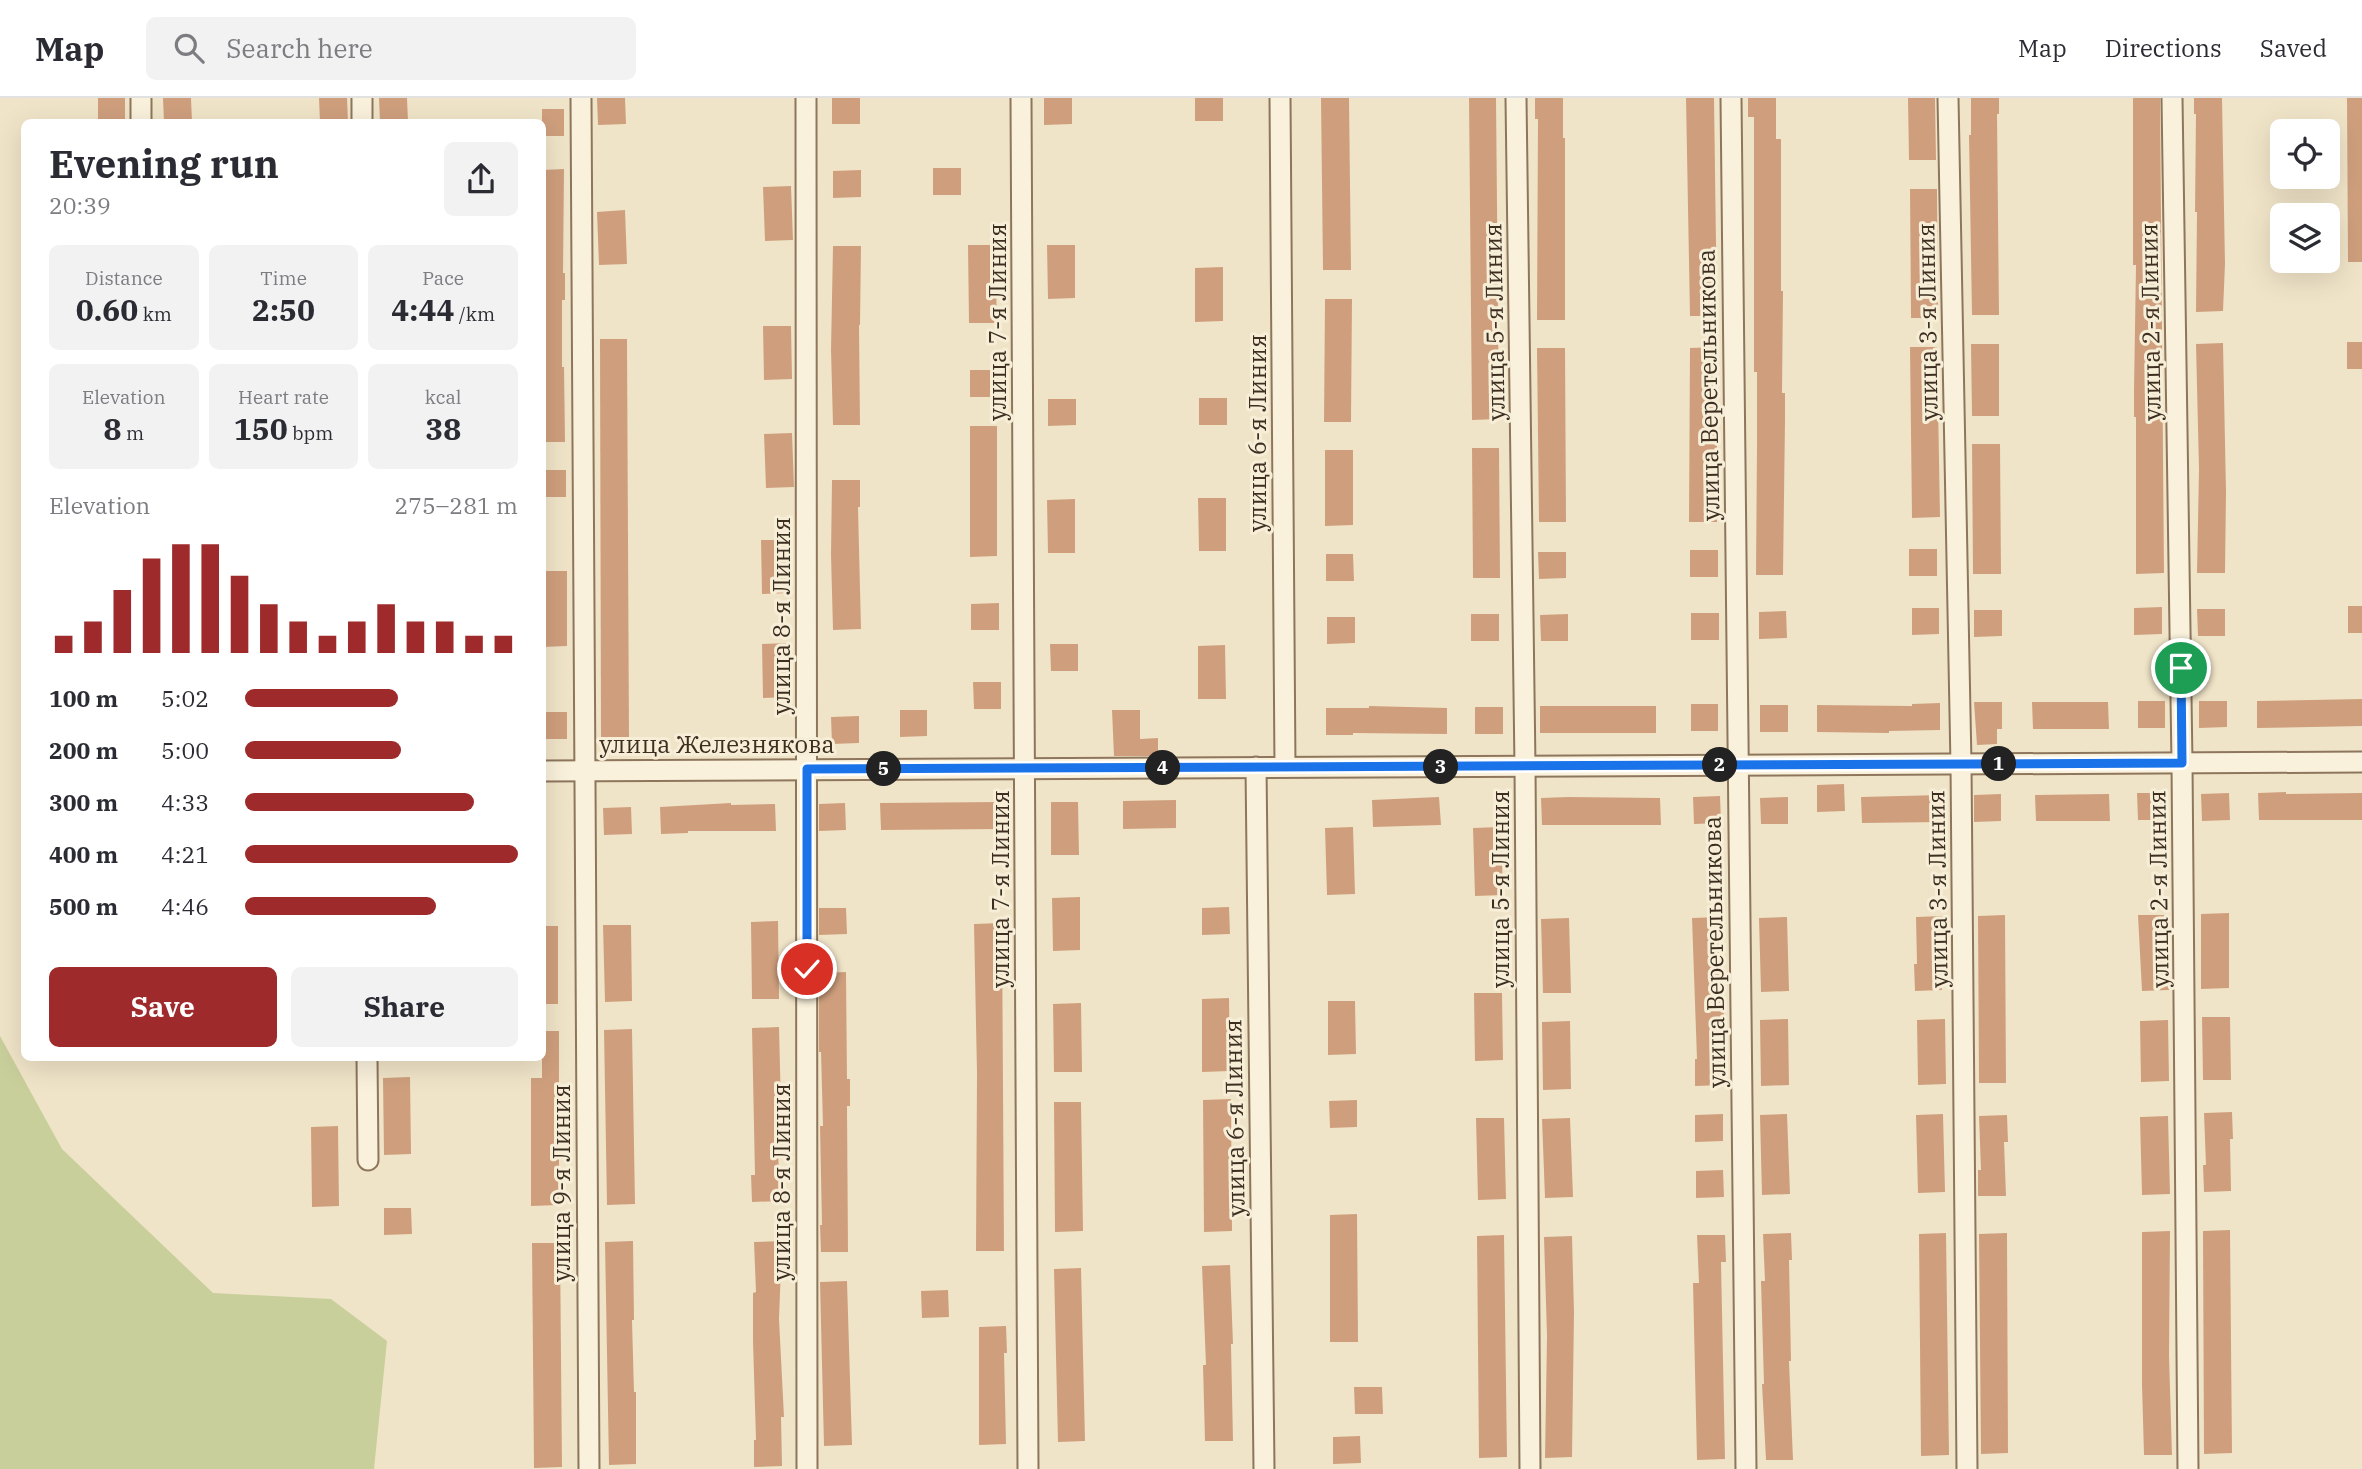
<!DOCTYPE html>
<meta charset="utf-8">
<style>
:root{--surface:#fff;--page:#f2f2f3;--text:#2b2b33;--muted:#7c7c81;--line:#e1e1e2;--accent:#9e2a2b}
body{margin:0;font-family:"IBM Plex Serif",serif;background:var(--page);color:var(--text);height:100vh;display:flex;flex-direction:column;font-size:26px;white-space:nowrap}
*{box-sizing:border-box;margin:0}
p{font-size:23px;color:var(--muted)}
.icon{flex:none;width:38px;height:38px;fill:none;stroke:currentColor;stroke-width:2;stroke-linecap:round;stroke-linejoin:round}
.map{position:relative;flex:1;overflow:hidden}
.sheet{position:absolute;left:21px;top:21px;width:525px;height:942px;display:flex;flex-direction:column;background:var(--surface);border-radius:10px;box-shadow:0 7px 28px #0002}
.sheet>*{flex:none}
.fabs{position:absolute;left:2270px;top:21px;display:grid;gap:14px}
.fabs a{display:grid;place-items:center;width:70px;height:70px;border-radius:10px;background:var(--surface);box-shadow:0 7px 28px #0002;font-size:35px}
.pin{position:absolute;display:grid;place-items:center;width:60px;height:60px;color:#fff;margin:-30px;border:4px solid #fff;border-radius:50%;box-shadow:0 2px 7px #0007}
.km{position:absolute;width:35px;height:35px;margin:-18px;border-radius:50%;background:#222;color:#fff;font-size:19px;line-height:35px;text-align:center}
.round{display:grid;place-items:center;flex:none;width:74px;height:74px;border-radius:10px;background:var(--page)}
.summary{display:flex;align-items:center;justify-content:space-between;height:119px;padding:0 28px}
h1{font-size:38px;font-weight:700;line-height:52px}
.metrics{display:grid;grid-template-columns:repeat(3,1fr);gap:10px;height:119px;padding:7px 28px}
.metrics div{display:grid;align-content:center;border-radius:10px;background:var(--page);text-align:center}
.metrics b{font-size:30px;font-weight:700}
.metrics small{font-size:19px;font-weight:400}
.metrics p{font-size:19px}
.chart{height:196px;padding:14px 28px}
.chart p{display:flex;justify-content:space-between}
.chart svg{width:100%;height:126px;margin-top:7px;stroke:var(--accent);stroke-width:6}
.primary-button{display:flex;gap:14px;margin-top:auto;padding:14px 28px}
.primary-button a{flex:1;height:80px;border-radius:10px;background:var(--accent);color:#fff;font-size:28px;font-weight:700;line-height:80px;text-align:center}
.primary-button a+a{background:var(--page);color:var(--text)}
ul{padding:0 28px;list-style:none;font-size:23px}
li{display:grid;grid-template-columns:112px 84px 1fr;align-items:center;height:52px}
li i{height:18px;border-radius:9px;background:var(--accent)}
header{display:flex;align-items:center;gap:42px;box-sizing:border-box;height:98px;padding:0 35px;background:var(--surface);border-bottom:2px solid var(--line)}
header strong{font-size:33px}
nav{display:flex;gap:38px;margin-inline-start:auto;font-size:24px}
.search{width:490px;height:63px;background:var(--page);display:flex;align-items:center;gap:18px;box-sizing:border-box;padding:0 24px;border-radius:10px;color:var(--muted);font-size:26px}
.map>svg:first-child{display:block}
</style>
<header>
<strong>Map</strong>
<div class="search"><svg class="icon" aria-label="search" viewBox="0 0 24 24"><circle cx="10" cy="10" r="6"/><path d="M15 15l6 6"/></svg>Search here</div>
<nav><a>Map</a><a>Directions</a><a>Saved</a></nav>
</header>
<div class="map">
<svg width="2362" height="1371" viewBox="0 0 2362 1371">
<rect width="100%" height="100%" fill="#f0e4c8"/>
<polygon fill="#c9cf9b" points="0,938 62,1051 213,1195 331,1201 387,1243 374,1371 0,1371"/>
<g fill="#cf9f7d">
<rect x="98" y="0" width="27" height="24"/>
<polygon points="163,0 191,0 192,24 164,24"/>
<polygon points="319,0 347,0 348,24 320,24"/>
<polygon points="379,0 407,0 408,24 380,24"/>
<polygon points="597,0 625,0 626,26 598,27"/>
<rect x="832" y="0" width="28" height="26"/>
<polygon points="1044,0 1072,0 1072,26 1044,27"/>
<rect x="1195" y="0" width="28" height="23"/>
<polygon points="1321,0 1349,0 1351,172 1323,172"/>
<polygon points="1469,0 1496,0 1499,321 1472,322"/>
<polygon points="1535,0 1563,0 1563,40 1565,40 1565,222 1537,222 1538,21 1535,21"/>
<polygon points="1686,0 1714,0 1717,218 1690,218"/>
<polygon points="1748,0 1776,0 1776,41 1781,41 1781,193 1783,193 1782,295 1785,295 1785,322 1783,477 1756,477 1757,348 1757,274 1754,274 1754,19 1748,19"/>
<polygon points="1908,0 1935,0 1936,62 1909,62"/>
<polygon points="1971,0 1999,0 1999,16 1997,16 1999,217 1972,217 1969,37 1971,37"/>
<polygon points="2133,0 2160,0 2164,475 2136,476 2136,319 2134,319 2134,292 2136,167 2133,167"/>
<polygon points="2194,0 2222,0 2225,166 2223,213 2196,214 2197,114 2195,114 2196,16 2194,16"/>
<polygon points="2347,0 2362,0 2362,164 2348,164"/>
<rect x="542" y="11" width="22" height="27"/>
<rect x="933" y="70" width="28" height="27"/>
<polygon points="564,71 563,175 565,175 565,202 562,202 562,269 564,269 565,344 542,344 542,72"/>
<polygon points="861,72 861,99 833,100 833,73"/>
<polygon points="791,88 793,142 765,143 763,89"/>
<polygon points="1910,91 1937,91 1938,220 1911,220"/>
<polygon points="625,112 627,166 599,167 597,114"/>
<polygon points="968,147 995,147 997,225 969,225"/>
<polygon points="1047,147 1075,147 1075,200 1048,201"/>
<polygon points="833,148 861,148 860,227 859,227 860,327 833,327 831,252"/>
<polygon points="1223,169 1223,223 1195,224 1195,170"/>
<polygon points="1325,201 1352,201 1351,324 1324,324"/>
<polygon points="763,228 791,228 792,281 764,282"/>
<polygon points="600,241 627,241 629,641 601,641"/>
<rect x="2347" y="244" width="15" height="27"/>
<polygon points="2223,245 2226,394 2225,475 2197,475 2199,371 2196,246"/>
<polygon points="1971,246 1999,246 1999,318 1972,318"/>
<polygon points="1717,249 1717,424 1689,424 1690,250"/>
<polygon points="1910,249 1937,249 1940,419 1912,420"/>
<polygon points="1537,250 1565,250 1566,424 1539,424"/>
<rect x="970" y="272" width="28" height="27"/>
<rect x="1199" y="300" width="28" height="27"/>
<polygon points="1048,301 1076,301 1076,327 1048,328"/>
<polygon points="970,328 997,328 997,458 970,459"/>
<polygon points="792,335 794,389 766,390 764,336"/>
<polygon points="1972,346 2000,346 2001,476 1973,476"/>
<polygon points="1472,350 1499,350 1500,480 1473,480"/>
<polygon points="1325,352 1353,352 1353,427 1325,428"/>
<rect x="542" y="372" width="24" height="27"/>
<polygon points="832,382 860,382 860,409 858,409 861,531 833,532 831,457"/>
<polygon points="1198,400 1226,400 1226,453 1199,453"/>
<polygon points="1075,401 1075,455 1048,455 1047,402"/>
<polygon points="761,442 788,442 790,495 762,496"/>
<rect x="1909" y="451" width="28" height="27"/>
<rect x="1690" y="452" width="28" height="27"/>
<polygon points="1538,454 1566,454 1566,480 1539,481"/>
<polygon points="1326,456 1353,456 1354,483 1326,483"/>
<polygon points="542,473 567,473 567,548 542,549"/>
<polygon points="999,505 999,532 971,532 971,506"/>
<rect x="2348" y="508" width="14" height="27"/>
<polygon points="2162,509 2162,536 2134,537 2134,510"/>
<polygon points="1912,510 1939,510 1939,536 1912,537"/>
<polygon points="2197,511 2225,511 2225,538 2198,538"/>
<polygon points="1974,512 2002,512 2002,538 1974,539"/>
<polygon points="1786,513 1787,540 1759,541 1759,514"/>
<rect x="1691" y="515" width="28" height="27"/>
<rect x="1471" y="516" width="28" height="27"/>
<polygon points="1568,516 1568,543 1541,543 1540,517"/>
<polygon points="1327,519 1355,519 1355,545 1327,546"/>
<polygon points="789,545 791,599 763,600 762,546"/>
<polygon points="1050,546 1078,546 1078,573 1051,573"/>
<polygon points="1225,547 1226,601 1198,601 1198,548"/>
<polygon points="973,584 1001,584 1001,611 974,611"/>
<polygon points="2362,601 2362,628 2257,630 2257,603"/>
<rect x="2138" y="603" width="27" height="27"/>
<polygon points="2199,603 2227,603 2227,629 2199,630"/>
<polygon points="1974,604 2002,604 2002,631 1997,631 1997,646 1977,647"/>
<polygon points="2032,604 2108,604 2109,631 2033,631"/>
<polygon points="1940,605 1940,632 1889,633 1889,635 1817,634 1817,607 1912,608 1912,606"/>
<rect x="1691" y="606" width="27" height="27"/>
<rect x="1760" y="607" width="28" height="27"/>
<polygon points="1369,608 1447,610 1447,636 1353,635 1353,637 1326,637 1326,610 1369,610"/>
<rect x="1540" y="608" width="116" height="27"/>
<rect x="1475" y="609" width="28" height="27"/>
<polygon points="900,612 927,612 927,638 900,639"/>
<polygon points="1112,612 1140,612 1140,641 1158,640 1158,658 1114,658"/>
<rect x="542" y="614" width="25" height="27"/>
<polygon points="859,618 859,645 832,646 831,619"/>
<polygon points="1844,686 1845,713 1817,714 1817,687"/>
<polygon points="2286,694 2286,696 2362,695 2362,722 2259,722 2258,695"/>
<polygon points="2137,695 2164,695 2165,722 2138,722"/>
<polygon points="2229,695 2230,722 2202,723 2201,696"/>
<polygon points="2001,696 2001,723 1974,724 1974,697"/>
<polygon points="2109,696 2110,723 2036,723 2035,697"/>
<polygon points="1941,697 1942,724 1862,725 1861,699"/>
<polygon points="1720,698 1721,725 1694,726 1693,699"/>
<polygon points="1439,699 1441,727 1373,729 1372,702"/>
<polygon points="1568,699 1660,700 1661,727 1542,727 1541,700"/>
<polygon points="1788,699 1788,726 1761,726 1760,700"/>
<polygon points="1176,702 1176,730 1123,731 1123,703"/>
<polygon points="998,704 999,731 881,732 880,705"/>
<polygon points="1051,704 1078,704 1079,757 1051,757"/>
<polygon points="731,705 731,707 775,706 776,733 688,733 688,735 661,736 660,709"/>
<polygon points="845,705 846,732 819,733 819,706"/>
<polygon points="631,709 632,736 604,737 603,710"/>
<polygon points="1353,729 1355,796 1327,797 1325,730"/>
<polygon points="1501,729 1503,797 1475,798 1473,730"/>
<polygon points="1080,799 1080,852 1053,853 1052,800"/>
<polygon points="1229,809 1230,836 1202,837 1202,810"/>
<polygon points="819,810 846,810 847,836 819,837"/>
<polygon points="2229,815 2229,890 2201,891 2201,816"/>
<polygon points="2005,817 2006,985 1979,985 1978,818"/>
<polygon points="2138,817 2166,817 2169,892 2142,893"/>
<polygon points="1943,818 1944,845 1941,845 1942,892 1915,893 1914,866 1917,866 1916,819"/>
<polygon points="1720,819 1725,948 1722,948 1723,987 1695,988 1695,961 1697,961 1692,820"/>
<polygon points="1787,819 1789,893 1761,894 1759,820"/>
<polygon points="1569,820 1571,895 1543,895 1541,821"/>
<polygon points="778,823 779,901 752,901 751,824"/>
<polygon points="1002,825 1004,1153 976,1153 977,975 974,826"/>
<polygon points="603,827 631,827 632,903 605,904"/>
<rect x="542" y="828" width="16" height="78"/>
<polygon points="846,874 847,981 850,981 850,1008 847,1008 848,1154 821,1154 820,1127 822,1127 820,1028 823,1028 821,954 819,954 819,875"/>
<polygon points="1474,895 1502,895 1503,962 1475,963"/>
<polygon points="1229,900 1230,973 1202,974 1202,901"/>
<polygon points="1328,903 1355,903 1356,956 1328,957"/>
<polygon points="1081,905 1082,974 1054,974 1053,906"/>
<polygon points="2202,919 2230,919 2231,982 2203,982"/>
<polygon points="1788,921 1789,987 1761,988 1760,922"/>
<polygon points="1945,921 1946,986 1918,987 1917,922"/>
<polygon points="2168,922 2169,983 2141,984 2140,923"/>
<polygon points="1570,923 1571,991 1543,992 1542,924"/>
<polygon points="779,929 782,1051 778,1051 780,1103 752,1104 751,1077 755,1077 752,930"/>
<polygon points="632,931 635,1106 607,1107 604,932"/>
<polygon points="542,933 559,933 559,1107 531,1108 531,980 542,980"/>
<polygon points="410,979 411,1056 384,1057 383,980"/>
<polygon points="1231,1001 1232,1133 1204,1134 1203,1002"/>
<polygon points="1357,1002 1357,1029 1330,1030 1329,1003"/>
<polygon points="1054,1004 1081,1004 1083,1133 1055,1134"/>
<polygon points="2232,1014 2233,1041 2230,1041 2231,1093 2204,1094 2203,1067 2206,1067 2204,1015"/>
<polygon points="1723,1016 1723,1043 1695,1044 1695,1017"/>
<polygon points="1787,1016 1790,1096 1762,1097 1760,1017"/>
<polygon points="1943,1016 1945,1094 1918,1095 1916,1017"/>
<polygon points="2007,1017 2008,1044 2004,1044 2006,1098 1978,1098 1978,1072 1981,1072 1979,1018"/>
<polygon points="2168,1018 2170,1096 2142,1097 2140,1019"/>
<polygon points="1476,1020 1504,1020 1506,1101 1478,1102"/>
<polygon points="1570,1020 1573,1099 1545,1100 1542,1021"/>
<polygon points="338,1028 339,1108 312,1109 311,1029"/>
<polygon points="1723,1072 1724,1099 1696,1100 1696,1073"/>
<polygon points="384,1110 411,1110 412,1136 384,1137"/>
<polygon points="1357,1116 1358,1244 1330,1244 1330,1117"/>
<polygon points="2230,1132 2232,1355 2204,1356 2203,1133"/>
<polygon points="2170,1133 2169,1258 2172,1357 2144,1357 2142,1287 2142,1134"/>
<polygon points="1791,1135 1792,1162 1789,1162 1791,1263 1789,1263 1793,1362 1766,1362 1762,1286 1764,1286 1761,1183 1765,1183 1763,1136"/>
<polygon points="1946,1135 1949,1357 1921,1358 1919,1136"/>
<polygon points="2007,1135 2008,1355 1981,1356 1979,1136"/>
<polygon points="1504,1137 1507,1359 1479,1360 1477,1138"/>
<polygon points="1697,1137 1725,1137 1726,1164 1721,1164 1725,1361 1697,1362 1693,1185 1699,1185"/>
<polygon points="1572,1138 1574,1214 1572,1359 1545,1360 1547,1238 1544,1139"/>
<polygon points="633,1143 634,1222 632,1222 634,1294 636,1294 636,1366 609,1367 605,1144"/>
<polygon points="782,1143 779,1221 784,1319 781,1319 782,1368 754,1369 754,1342 756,1342 753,1243 753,1195 756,1194 754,1144"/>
<polygon points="532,1145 560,1145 562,1369 534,1370"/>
<polygon points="1230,1167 1233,1246 1231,1246 1233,1343 1205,1343 1203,1267 1206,1267 1202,1168"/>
<polygon points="1081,1170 1085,1343 1058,1344 1054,1171"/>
<polygon points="847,1183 852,1347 824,1348 820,1184"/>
<polygon points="948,1192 949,1219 922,1220 921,1193"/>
<polygon points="1006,1228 1007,1255 1004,1255 1006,1346 979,1347 979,1229"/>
<polygon points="1354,1289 1382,1289 1383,1316 1355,1316"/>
<polygon points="1360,1338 1361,1365 1333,1366 1333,1339"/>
</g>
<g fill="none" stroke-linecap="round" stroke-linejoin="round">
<g stroke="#8d765c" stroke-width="23">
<g id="street">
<polyline points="141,0 141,24"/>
<polyline points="362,0 362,24"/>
<polyline points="581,0 589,1371"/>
<polyline points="806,0 807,1371"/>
<polyline points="1021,0 1028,1371"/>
<polyline points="1280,0 1285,669"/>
<polyline points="1516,0 1525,668 1530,1371"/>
<polyline points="1731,0 1746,1371"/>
<polyline points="1948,0 1961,666 1967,1371"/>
<polyline points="2172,0 2182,665 2188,1371"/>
<polyline points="1256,669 1264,1371"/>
<polyline points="542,673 2362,664"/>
<polyline points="367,959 368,1062"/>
</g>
</g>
<use href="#street" stroke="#faf1dc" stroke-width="19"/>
</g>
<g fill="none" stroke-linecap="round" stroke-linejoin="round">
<g stroke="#fff" stroke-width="14">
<polyline id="route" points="807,871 807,671 2182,665 2181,570"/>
</g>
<use href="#route" stroke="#1a73e8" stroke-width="9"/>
</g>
<g text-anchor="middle" stroke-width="6" stroke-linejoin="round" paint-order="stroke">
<g font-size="24" fill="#3d2e20" stroke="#f7eed8">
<text transform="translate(998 224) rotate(-90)" y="8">улица 7-я Линия</text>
<text transform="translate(1495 224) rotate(-91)" y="8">улица 5-я Линия</text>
<text transform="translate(1928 224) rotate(-91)" y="8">улица 3-я Линия</text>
<text transform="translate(2151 224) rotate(-91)" y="8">улица 2-я Линия</text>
<text transform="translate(1709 287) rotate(-91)" y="8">улица Веретельникова</text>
<text transform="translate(1258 335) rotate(-90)" y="8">улица 6-я Линия</text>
<text transform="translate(782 518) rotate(-90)" y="8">улица 8-я Линия</text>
<text x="717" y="655">улица Железнякова</text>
<text transform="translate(1001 791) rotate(-90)" y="8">улица 7-я Линия</text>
<text transform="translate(1501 791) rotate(-90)" y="8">улица 5-я Линия</text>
<text transform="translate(1938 791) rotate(-91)" y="8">улица 3-я Линия</text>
<text transform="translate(2159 791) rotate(-91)" y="8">улица 2-я Линия</text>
<text transform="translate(1715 854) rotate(-91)" y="8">улица Веретельникова</text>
<text transform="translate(1235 1020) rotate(-91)" y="8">улица 6-я Линия</text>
<text transform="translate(782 1084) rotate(-90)" y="8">улица 8-я Линия</text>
<text transform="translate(562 1085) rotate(-90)" y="8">улица 9-я Линия</text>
</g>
</g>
</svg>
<div class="fabs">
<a><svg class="icon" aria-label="locate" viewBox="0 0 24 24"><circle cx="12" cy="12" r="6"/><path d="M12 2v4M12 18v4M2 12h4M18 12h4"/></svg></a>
<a><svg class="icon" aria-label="layers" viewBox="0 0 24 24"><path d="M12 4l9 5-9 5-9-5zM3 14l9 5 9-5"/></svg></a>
</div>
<div class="pin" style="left:2181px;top:570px;background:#1e9e55"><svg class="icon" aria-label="arrive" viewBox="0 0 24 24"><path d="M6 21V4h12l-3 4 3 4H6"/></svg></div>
<div class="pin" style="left:807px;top:871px;background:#d93025"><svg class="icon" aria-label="check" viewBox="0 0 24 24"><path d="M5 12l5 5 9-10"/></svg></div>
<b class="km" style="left:1999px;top:666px">1</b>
<b class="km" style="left:1720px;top:667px">2</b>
<b class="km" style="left:1441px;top:669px">3</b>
<b class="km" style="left:1163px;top:670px">4</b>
<b class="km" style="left:884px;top:671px">5</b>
<section class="sheet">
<div class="summary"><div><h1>Evening run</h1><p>20:39</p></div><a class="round"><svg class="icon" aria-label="share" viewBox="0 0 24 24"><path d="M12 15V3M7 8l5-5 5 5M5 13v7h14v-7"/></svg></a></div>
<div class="metrics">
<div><p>Distance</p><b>0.60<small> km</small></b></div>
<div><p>Time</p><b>2:50</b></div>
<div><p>Pace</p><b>4:44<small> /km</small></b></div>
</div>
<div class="metrics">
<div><p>Elevation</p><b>8<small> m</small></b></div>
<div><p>Heart rate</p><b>150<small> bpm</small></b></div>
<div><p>kcal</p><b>38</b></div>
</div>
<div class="chart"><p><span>Elevation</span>275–281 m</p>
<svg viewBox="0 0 160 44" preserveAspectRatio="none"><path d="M5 44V38M15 44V33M25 44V22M35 44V11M45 44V6M55 44V6M65 44V17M75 44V27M85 44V33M95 44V38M105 44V33M115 44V27M125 44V33M135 44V33M145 44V38M155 44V38"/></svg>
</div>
<ul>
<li><b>100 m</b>5:02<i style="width:56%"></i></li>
<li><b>200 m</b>5:00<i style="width:57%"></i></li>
<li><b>300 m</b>4:33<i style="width:84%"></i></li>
<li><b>400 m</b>4:21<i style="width:100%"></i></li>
<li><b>500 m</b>4:46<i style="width:70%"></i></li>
</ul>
<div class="primary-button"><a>Save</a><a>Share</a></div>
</section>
</div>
